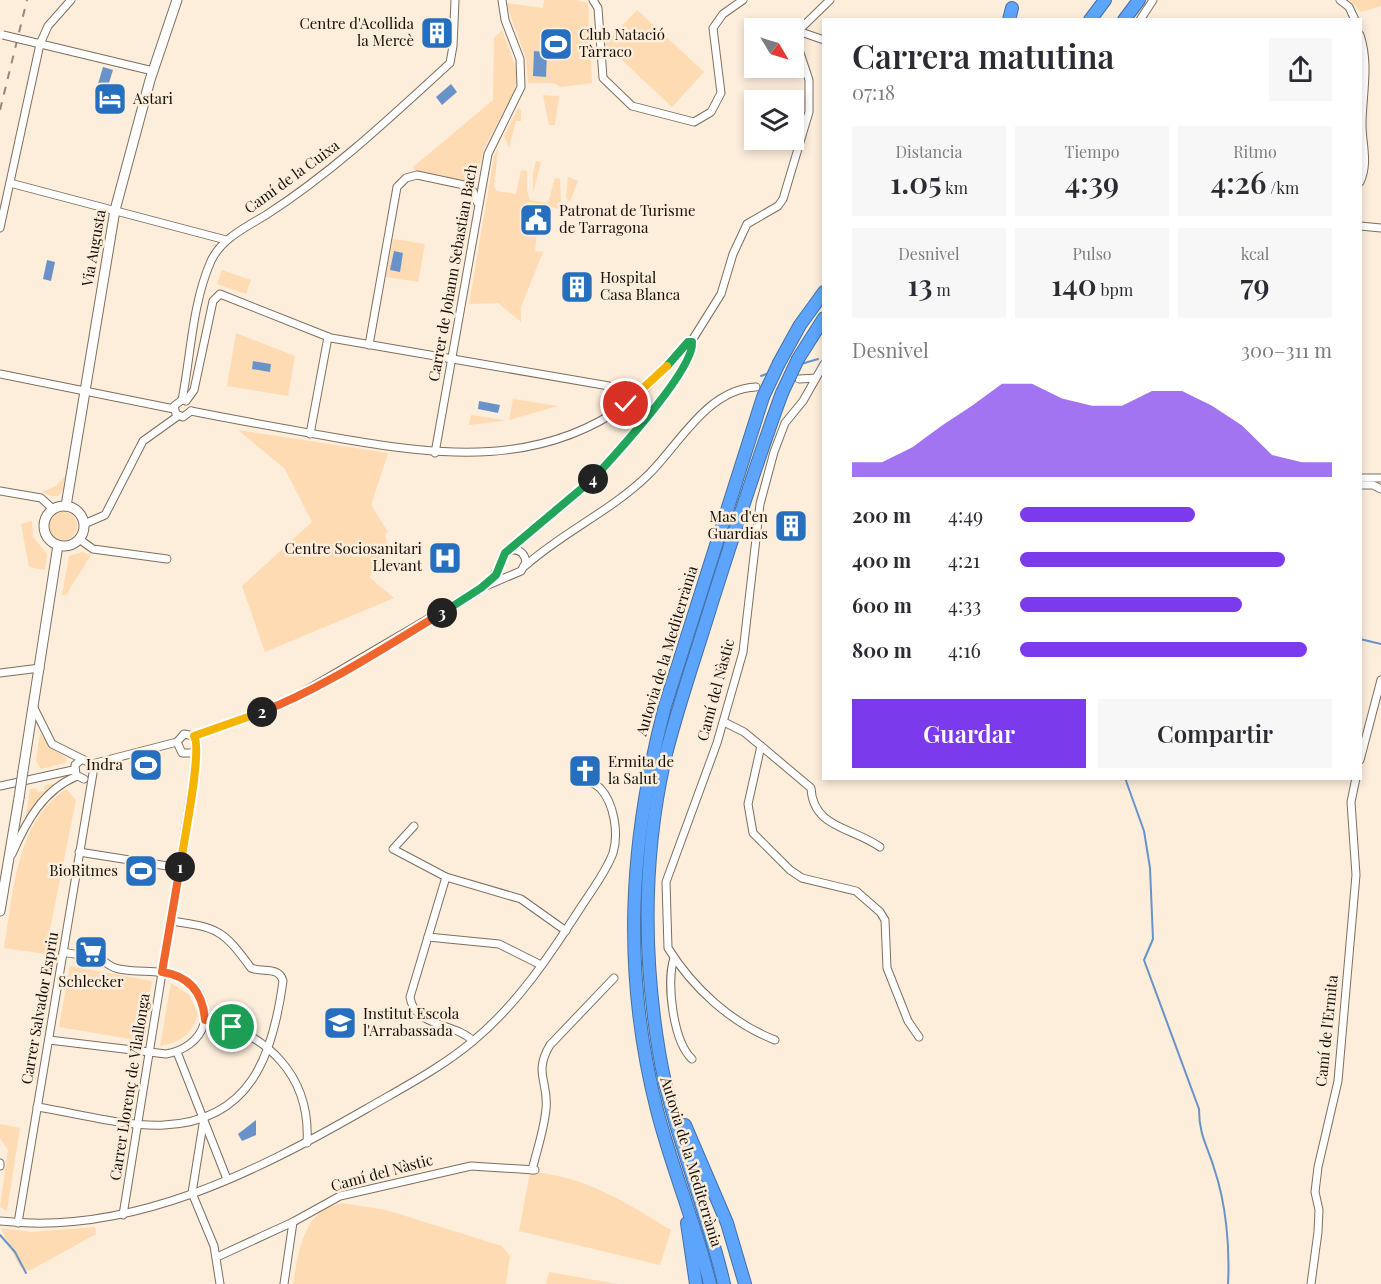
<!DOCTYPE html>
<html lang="es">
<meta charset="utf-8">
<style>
:root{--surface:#fff;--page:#f7f7f7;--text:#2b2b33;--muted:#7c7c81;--accent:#7c3aed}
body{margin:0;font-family:"Playfair Display",serif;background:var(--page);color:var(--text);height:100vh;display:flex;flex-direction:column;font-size:22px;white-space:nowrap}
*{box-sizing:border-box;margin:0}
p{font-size:20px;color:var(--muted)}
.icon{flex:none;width:33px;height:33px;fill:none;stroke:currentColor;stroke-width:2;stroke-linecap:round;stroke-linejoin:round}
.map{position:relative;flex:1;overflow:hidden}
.drawer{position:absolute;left:822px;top:18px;width:540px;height:762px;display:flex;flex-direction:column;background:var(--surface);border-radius:0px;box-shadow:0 3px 9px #0003}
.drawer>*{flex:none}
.needle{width:39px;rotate:128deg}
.controls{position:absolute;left:744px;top:18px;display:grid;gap:12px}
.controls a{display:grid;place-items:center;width:60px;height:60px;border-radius:0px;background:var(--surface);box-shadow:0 3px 9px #0003;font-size:30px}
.pin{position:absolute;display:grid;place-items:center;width:51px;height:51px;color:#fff;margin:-26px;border:3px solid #fff;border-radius:50%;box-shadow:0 2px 6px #0007}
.km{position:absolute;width:30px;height:30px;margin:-15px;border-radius:50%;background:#222;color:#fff;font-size:16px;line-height:30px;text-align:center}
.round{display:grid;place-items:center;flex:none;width:63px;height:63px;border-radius:0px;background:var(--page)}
.overview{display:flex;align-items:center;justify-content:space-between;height:102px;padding:0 30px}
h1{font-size:33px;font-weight:600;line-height:45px}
.metrics{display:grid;grid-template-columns:repeat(3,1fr);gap:9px;height:102px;padding:6px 30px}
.metrics div{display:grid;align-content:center;border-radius:0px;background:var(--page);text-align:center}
.metrics b{font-size:30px;font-weight:600}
.metrics small{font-size:16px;font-weight:400}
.metrics p{font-size:16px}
.chart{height:168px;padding:12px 30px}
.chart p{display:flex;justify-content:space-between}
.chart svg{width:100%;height:108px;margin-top:6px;fill:var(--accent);opacity:.7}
.button{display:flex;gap:12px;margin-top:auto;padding:12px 30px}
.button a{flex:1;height:69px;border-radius:0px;background:var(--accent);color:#fff;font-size:24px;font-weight:600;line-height:69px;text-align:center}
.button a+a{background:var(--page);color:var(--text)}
ul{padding:0 30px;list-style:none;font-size:20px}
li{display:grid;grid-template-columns:96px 72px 1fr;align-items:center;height:45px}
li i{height:15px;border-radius:8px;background:var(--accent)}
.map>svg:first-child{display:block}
</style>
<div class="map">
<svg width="1381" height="1284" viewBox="0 0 1381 1284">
<rect width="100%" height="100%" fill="#fdeddb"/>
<g fill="#fedbb2">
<polygon points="544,0 576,0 588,3 592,83 560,87 554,83 528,83 526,59 506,3 543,8"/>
<polygon points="1349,0 1381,0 1381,6 1361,12"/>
<polygon points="637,10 704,72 672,107 605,44"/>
<polygon points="502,30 516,68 517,79 514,92 484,149 477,178 467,182 418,173 413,167 493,100 494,38"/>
<polygon points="543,95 559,96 555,125 549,125"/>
<polygon points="518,108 521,110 521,121 516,121 509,148 504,136"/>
<polygon points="498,148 494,187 497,191 516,194 521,170 527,171 527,190 530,200 548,203 555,178 560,179 561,205 575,210 574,212 527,202 523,223 529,225 529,231 537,231 535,251 543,252 521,307 521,322 498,303 469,304 494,156"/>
<polygon points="536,161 541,162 533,193 533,173"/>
<polygon points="568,177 578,181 570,202 566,198"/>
<polygon points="393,239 425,244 418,282 386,277"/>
<polygon points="222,270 251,280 246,294 217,284"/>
<polygon points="236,333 295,356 288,396 227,386"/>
<polygon points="513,399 558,406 509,420"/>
<polygon points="471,415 503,420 503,421 469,425"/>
<polygon points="238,430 388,453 371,505 388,532 385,534 389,550 369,577 394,598 265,652 242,586 312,522 285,469"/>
<path d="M 65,476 C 61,496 62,501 42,492 L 56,486 Z"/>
<circle cx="63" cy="526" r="14"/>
<polygon points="32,521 33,537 47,554 45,570 29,567 21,524"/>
<polygon points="82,552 91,555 66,595 62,595 69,556"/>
<polygon points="40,733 49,747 67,758 65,763 41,769 36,761"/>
<polygon points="60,782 25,823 30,789 36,788 38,792 45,791 44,786"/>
<path d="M 66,789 L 76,800 L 45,954 L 4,948 C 14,892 15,824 66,789 Z"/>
<polygon points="70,966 152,981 142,1041 59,1027"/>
<path d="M 171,983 L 189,995 L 198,1014 C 191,1035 181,1042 160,1046 Z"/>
<polygon points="0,1124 20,1128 7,1211 0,1207 8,1150 0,1138"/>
<path d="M 530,1172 C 583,1175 627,1203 671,1230 L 660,1265 L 519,1231 Z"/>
<path d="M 342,1203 L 386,1210 L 502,1246 L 510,1256 L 506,1284 L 293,1284 C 297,1260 302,1223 324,1209 C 329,1206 337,1205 342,1203 Z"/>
<polygon points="95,1227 96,1234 29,1271 20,1267 1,1228 32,1232"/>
<polygon points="549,1272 618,1284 546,1284"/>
</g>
<g fill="#6993c8">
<polygon points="534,51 547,52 546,77 533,76"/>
<polygon points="103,67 113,70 108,86 98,84"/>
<polygon points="451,84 457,92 442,105 436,97"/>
<polygon points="394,251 403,253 400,272 390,270"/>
<polygon points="47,260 55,262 51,281 43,279"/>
<polygon points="253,361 271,364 270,372 252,369"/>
<polygon points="479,401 500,405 498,413 478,409"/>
<polygon points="256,1120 256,1135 242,1141 238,1134"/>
</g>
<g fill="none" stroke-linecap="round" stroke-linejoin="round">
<g stroke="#6993c8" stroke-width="2">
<polyline points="801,364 818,359"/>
<polyline points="761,376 769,373"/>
<polyline points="1360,639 1381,644"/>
<path d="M 1125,778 L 1144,831 L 1150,868 L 1153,939 L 1144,960 L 1199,1109 C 1199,1135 1207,1145 1214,1168 C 1226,1203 1230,1247 1228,1284"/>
<polyline points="0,1235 15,1252 26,1273"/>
</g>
<g stroke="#7d6f5f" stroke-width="9">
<g id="minor">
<polyline points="593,0 598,8 603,78 632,106 694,122 711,112 721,93 713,28 723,14 743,0"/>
<polyline points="1340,0 1349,7 1355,20"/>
<polyline points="1140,20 1153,0"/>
<polyline points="798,31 824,40"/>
<path d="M 1360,35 C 1370,65 1362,95 1362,125 C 1362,144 1369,163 1360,182"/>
<polyline points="24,40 153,71"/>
<polyline points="10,183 226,240"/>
<polyline points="1360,226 1381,228"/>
<polyline points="0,228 40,44 48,26 71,0"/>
<polyline points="369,345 397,187 406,178 417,175 464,185 473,191 477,202"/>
<polyline points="0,374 174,409"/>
<polyline points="799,379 816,378"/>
<path d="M 182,400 C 191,355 192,304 211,261 C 221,239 246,227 266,215 C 333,172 391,117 450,63 L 453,46 L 455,0"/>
<polyline points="182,400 174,406 176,414 183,417 191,411"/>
<polyline points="186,401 194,390 213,301 220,294 331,338 609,386 620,391 629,402"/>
<path d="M 191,411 C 241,421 292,430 343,439 C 442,456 540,467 627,404 C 651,386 669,364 688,342 L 691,342 L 721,294 L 733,254 L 747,224 L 778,206 L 783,199 L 809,112 L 809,80 L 794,35 L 830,0"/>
<polyline points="310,434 328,337"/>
<polyline points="435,453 488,154 521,87 520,59 505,20 502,0"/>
<polyline points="1360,478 1381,478"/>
<polyline points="1360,485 1373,485 1381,489"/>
<polyline points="0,491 41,498 53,509"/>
<polyline points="84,524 105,515 143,441 178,416"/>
<polyline points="79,539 93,549 167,559"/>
<path d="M 525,566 C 563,532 611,511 648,475 C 679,445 707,389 756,387"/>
<path d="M 488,582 C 498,573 501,557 507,552 C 571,499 620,456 670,386 C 678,375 693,356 691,342"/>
<polyline points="0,673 40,668"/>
<polyline points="34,708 52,744 82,759"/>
<polyline points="724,722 744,732 761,746 748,804 753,833 790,870 802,878 856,891 880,912 885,920 887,968 908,1021 919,1037"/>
<path d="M 194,736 L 288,701 L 481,588 L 521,571 L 526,562 C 525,554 520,549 511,550"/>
<polyline points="177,742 182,753 191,753 195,750"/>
<polyline points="177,742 184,734 194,736"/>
<path d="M 761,746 L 811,788 C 813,828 852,827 880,847"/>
<polyline points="1360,760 1381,680"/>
<polyline points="92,764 177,742"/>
<polyline points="84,779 76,775 75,765 82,759 92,764"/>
<polyline points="0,786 73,770"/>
<polyline points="414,826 393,849 446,877 521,899 566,931"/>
<polyline points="79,852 180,868"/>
<path d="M 12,854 C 26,822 43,790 77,776"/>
<path d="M 446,877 L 410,997 C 414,1027 456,1023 473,1041"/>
<polyline points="428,937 499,944 541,965"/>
<path d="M 674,958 C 666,982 673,1041 692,1059"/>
<path d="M 205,1020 C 267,1032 311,1076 307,1143"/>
<path d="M 49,1040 L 166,1054 C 183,1051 199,1041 204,1024 C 206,1014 204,1002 199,993 C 180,964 147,975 119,969 C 112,968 110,965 103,961 C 93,955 75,955 63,952"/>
<path d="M 775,1040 C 731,1023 693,988 668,948 L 666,882 L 717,743 L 743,652 L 760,504 L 774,452 L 785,423 L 803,401 L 824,364"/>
<polyline points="177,1052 227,1179"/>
<path d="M 37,1107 C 76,1113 125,1127 164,1125 C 251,1121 273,1055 283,981 C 279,966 263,973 251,968 C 223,930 219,928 172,921"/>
<polyline points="0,1163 0,1166"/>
<path d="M 532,1170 C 537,1150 544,1130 546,1109 C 549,1082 533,1073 550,1045 L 614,978"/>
<polyline points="192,1193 214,1246 220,1284"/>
<polyline points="192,1193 204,1118"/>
<polyline points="123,1215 195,768 197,743 194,736"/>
<path d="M 0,1221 C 131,1236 256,1172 366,1109 C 402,1088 441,1068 473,1041 C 517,1005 550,955 581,907 C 592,890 606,872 613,853 C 619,833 614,803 600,788 C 593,782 584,779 576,776"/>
<polyline points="18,1223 93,773"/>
<polyline points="217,1257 293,1222 340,1196 471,1166 535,1170"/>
<polyline points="284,1284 293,1222"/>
<polyline points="1311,1284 1318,1232 1319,1210 1315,1192 1318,1167 1338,1081 1356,875 1351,802 1356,778"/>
</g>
</g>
<g stroke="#7d6f5f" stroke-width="11">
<g id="secondary">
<polyline points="66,506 115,210 150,80 177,0"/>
<circle cx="64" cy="526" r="20"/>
<polyline points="23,771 58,545"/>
<polyline points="0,911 19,798"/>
</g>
</g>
<g stroke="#4370a6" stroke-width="14">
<g id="motorway">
<polyline points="1009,20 1012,8"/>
<polyline points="1090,20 1105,0"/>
<polyline points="1124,20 1139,0"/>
<polyline points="798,359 824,318"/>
<polyline points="779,363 800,325 824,292"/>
<polyline points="685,1125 727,1223 745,1284"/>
<polyline points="687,1223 696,1284"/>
<path d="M 710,1284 C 696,1225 672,1169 657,1110 C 622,972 629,843 665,706 L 763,397"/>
<path d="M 724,1284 C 706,1206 672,1131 659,1052 C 643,955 643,855 665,758 C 678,705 697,652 713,599 C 735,530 757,461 782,393"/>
</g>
</g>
<use href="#minor" stroke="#fff" stroke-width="7"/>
<use href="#secondary" stroke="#fff" stroke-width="9"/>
<use href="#motorway" stroke="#5da5fc" stroke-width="12"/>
<polyline stroke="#93887b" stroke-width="2" stroke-dasharray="8 8" stroke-linecap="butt" points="0,110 27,0"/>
<g stroke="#7d6f5f" stroke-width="9" stroke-linecap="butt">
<polyline id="minor-bridge" points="3,35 24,40"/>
</g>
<g stroke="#7d6f5f" stroke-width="11" stroke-linecap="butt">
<polyline id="secondary-bridge" points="19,798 23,771"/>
</g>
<g stroke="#4370a6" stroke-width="14" stroke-linecap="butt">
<g id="motorway-bridge">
<polyline points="782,393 798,359"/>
<polyline points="763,397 779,363"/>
</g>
</g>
<use href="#minor-bridge" stroke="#fff" stroke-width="7"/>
<use href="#secondary-bridge" stroke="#fff" stroke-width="9"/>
<use href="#motorway-bridge" stroke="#5da5fc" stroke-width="12"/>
</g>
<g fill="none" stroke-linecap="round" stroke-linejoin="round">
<g stroke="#fff" stroke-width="12">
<path id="split-1" d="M 180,867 L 162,972 C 190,976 203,993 205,1020 L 232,1027"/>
</g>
<g stroke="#fff" stroke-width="12">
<path id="split-2" d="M 180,867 C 183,845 203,749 194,736 L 262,712"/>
</g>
<g stroke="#fff" stroke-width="12">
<path id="split-3" d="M 262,712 C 325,687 383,648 442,613"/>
</g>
<g stroke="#fff" stroke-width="12">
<polyline id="split-4" points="442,613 481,588 496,575 505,553 593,479"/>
</g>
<g stroke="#fff" stroke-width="12">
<path id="split-5" d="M 593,479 C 613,457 695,369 692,342 L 688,342 L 667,366"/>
</g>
<g stroke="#fff" stroke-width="12">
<polyline id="split-6" points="626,404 667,366"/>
</g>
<use href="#split-1" stroke="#f0652b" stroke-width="8"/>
<use href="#split-2" stroke="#f5b400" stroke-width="8"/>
<use href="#split-3" stroke="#f0652b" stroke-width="8"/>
<use href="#split-4" stroke="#22a559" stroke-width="8"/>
<use href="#split-5" stroke="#22a559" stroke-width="8"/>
<use href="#split-6" stroke="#f5b400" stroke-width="8"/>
</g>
<defs>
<g id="building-square" transform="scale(1.725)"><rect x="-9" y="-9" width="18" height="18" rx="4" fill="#266ebe" stroke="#fdeddb"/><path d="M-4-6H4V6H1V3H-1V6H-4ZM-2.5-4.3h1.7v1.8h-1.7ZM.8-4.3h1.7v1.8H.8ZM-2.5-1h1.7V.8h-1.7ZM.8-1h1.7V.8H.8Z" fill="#fff"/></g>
<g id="stadium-square" transform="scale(1.725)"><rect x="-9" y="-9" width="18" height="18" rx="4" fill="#266ebe" stroke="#fdeddb"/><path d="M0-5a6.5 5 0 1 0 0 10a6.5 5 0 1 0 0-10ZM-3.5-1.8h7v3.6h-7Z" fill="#fff"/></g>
<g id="hotel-square" transform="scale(1.725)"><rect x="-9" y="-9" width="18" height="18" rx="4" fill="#266ebe" stroke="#fdeddb"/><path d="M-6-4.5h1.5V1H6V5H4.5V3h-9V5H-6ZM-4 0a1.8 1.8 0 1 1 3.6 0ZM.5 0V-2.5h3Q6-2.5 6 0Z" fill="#fff"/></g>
<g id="civic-square" transform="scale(1.725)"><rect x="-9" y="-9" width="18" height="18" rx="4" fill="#266ebe" stroke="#fdeddb"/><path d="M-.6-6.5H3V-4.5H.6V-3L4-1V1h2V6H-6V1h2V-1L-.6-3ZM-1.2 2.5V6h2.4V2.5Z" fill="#fff"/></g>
<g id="hospital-square" transform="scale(1.725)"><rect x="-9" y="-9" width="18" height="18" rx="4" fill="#266ebe" stroke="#fdeddb"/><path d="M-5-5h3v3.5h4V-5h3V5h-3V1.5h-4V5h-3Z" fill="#fff"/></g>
<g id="church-square" transform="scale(1.725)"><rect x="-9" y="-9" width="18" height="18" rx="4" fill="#266ebe" stroke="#fdeddb"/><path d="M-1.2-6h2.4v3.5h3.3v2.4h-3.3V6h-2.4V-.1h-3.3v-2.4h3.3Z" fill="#fff"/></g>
<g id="supermarket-square" transform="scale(1.725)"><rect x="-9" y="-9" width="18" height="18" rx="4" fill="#266ebe" stroke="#fdeddb"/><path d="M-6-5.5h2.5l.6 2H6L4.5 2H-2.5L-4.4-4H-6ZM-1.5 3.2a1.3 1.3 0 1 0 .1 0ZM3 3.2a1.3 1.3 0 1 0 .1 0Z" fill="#fff"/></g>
<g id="school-square" transform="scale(1.725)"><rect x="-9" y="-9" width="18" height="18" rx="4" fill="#266ebe" stroke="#fdeddb"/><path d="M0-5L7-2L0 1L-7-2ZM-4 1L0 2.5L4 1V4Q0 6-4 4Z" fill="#fff"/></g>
</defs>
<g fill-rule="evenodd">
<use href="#building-square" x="437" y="33"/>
<use href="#stadium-square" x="556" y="44"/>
<use href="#hotel-square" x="110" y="99"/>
<use href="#civic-square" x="536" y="220"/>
<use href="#building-square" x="577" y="287"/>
<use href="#building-square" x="791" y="526"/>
<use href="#hospital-square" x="445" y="558"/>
<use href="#stadium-square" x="146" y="765"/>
<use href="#church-square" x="585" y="771"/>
<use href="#stadium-square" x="141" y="871"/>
<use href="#supermarket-square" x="91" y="952"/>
<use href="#school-square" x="340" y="1023"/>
</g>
<g text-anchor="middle" stroke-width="5" stroke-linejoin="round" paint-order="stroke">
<g font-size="15" fill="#120d07" stroke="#fdeddb" text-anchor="start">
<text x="414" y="29" text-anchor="end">Centre d'Acollida<tspan x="414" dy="17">la Mercè</tspan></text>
<text x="579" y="40">Club Natació<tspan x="579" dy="17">Tàrraco</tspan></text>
<text x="133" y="104">Astari</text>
<text x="559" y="216">Patronat de Turisme<tspan x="559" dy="17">de Tarragona</tspan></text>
<text x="600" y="283">Hospital<tspan x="600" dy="17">Casa Blanca</tspan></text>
<text x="768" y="522" text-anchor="end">Mas d'en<tspan x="768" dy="17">Guardias</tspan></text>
<text x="422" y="554" text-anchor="end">Centre Sociosanitari<tspan x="422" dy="17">Llevant</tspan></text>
<text x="608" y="767">Ermita de<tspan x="608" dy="17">la Salut</tspan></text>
<text x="123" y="770" text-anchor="end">Indra</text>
<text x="118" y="876" text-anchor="end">BioRitmes</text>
<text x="91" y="987" text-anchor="middle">Schlecker</text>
<text x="363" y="1019">Institut Escola<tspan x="363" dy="17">l'Arrabassada</tspan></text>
</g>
<g font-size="15" fill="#120d07" stroke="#fdeddb">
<text transform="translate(292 177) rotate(-36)" y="5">Camí de la Cuixa</text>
<text transform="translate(94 248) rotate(-80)" y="5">Via Augusta</text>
<text transform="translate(453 273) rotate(-80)" y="5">Carrer de Johann Sebastian Bach</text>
<text transform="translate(667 651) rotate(-73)" y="5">Autovia de la Mediterrània</text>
<text transform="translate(716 690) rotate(-75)" y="5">Camí del Nàstic</text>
<text transform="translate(40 1008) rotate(-80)" y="5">Carrer Salvador Espriu</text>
<text transform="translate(1327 1031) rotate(-84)" y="5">Camí de l'Ermita</text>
<text transform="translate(130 1087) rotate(-81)" y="5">Carrer Llorenç de Vilallonga</text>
<text transform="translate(691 1162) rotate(73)" y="5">Autovia de la Mediterrània</text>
<text transform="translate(382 1173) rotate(-15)" y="5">Camí del Nàstic</text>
</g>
</g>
</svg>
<div class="controls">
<a><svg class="needle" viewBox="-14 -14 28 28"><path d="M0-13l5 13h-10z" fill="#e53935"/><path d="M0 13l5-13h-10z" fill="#7c7c81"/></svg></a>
<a><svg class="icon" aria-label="layers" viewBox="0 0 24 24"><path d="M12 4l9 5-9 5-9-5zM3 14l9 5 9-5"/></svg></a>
</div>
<div class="pin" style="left:232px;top:1027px;background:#1e9e55"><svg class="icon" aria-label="arrive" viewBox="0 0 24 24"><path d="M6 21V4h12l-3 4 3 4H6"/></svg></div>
<div class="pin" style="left:626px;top:404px;background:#d93025"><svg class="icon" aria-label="check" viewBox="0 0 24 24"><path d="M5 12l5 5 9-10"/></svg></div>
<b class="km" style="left:180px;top:867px">1</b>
<b class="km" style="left:262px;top:712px">2</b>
<b class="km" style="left:442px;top:613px">3</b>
<b class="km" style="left:593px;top:479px">4</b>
<section class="drawer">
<div class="overview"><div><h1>Carrera matutina</h1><p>07:18</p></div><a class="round"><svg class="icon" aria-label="share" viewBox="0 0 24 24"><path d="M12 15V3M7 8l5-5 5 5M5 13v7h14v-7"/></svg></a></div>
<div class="metrics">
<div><p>Distancia</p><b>1.05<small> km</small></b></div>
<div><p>Tiempo</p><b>4:39</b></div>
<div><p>Ritmo</p><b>4:26<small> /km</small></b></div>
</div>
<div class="metrics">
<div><p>Desnivel</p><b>13<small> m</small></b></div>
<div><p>Pulso</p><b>140<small> bpm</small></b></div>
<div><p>kcal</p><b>79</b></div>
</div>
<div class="chart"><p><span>Desnivel</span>300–311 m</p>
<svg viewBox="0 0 160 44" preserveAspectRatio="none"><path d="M0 44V38L10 38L20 32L30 23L40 15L50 6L60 6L70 12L80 15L90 15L100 9L110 9L120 15L130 23L140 35L150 38L160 38V44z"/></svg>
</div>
<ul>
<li><b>200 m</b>4:49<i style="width:56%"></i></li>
<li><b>400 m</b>4:21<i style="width:85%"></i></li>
<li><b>600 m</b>4:33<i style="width:71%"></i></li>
<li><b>800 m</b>4:16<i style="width:92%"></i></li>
</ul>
<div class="button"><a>Guardar</a><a>Compartir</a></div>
</section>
</div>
